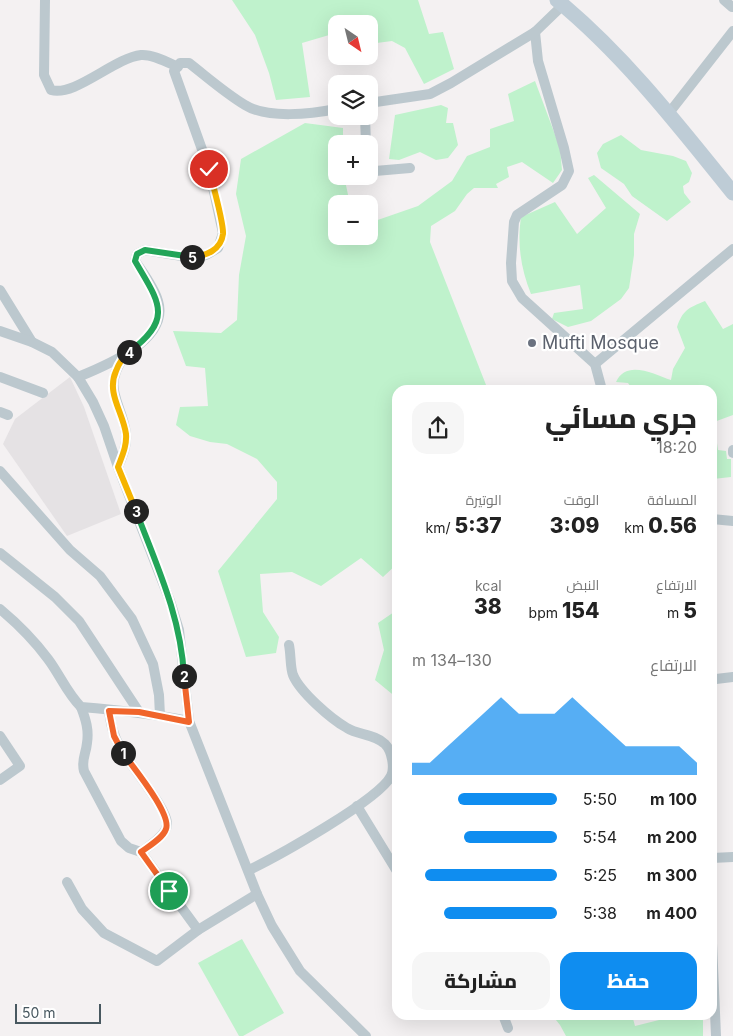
<!DOCTYPE html>
<html lang="ar">
<meta charset="utf-8">
<style>
:root{--surface:#fff;--page:#f6f6f6;--text:#222;--muted:#767676;--accent:#0f8df0}
body{margin:0;font-family:Inter,Cairo,sans-serif;background:var(--page);color:var(--text);direction:rtl;height:100vh;display:flex;flex-direction:column;font-size:19px;white-space:nowrap}
*{box-sizing:border-box;margin:0}
p{font-size:16px;color:var(--muted)}
.icon{flex:none;width:28px;height:28px;fill:none;stroke:currentColor;stroke-width:2;stroke-linecap:round;stroke-linejoin:round}
.map{position:relative;flex:1;overflow:hidden;direction:ltr}
.panel{position:absolute;left:392px;top:385px;width:325px;height:635px;display:flex;flex-direction:column;background:var(--surface);border-radius:15px;box-shadow:0 5px 20px #0002;direction:rtl}
.panel>*{flex:none}
.needle{width:32px;rotate:145deg}
.fabs{position:absolute;left:328px;top:15px;display:grid;gap:10px}
.fabs a{display:grid;place-items:center;width:50px;height:50px;border-radius:10px;background:var(--surface);box-shadow:0 5px 20px #0002;font-size:25px}
.scale{position:absolute;left:15px;bottom:12px;width:86px;box-sizing:border-box;padding-left:5px;border:2px solid #485860;border-top:0;font-size:14px;line-height:18px;white-space:nowrap;color:#485860;-webkit-text-stroke:4px #fff;paint-order:stroke}
.pin{position:absolute;display:grid;place-items:center;width:42px;height:42px;color:#fff;margin:-21px;border:2px solid #fff;border-radius:50%;box-shadow:0 1px 5px #0007}
.km{position:absolute;width:25px;height:25px;margin:-12px;border-radius:50%;background:#222;color:#fff;font-size:14px;line-height:25px;text-align:center}
.round{display:grid;place-items:center;flex:none;width:52px;height:52px;border-radius:15px;background:var(--page)}
.overview{display:flex;align-items:center;justify-content:space-between;height:85px;padding:0 20px}
h1{font-size:28px;font-weight:800;line-height:38px}
.stats{display:grid;grid-template-columns:repeat(3,1fr);gap:8px;height:85px;padding:5px 20px}
.stats div{display:grid;align-content:center}
.stats b{font-size:21px;font-weight:800}
.stats small{font-size:14px;font-weight:400}
.stats p{font-size:14px}
.chart{height:140px;padding:10px 20px}
.chart p{display:flex;justify-content:space-between}
.chart svg{width:100%;height:90px;margin-top:5px;fill:var(--accent);opacity:.7}
.action{display:flex;gap:10px;margin-top:auto;padding:10px 20px}
.action a{flex:1;height:58px;border-radius:15px;background:var(--accent);color:#fff;font-size:20px;font-weight:800;line-height:58px;text-align:center}
.action a+a{background:var(--page);color:var(--text)}
ul{padding:0 20px;list-style:none;font-size:16px}
li{display:grid;grid-template-columns:80px 60px 1fr;align-items:center;height:38px}
li i{height:12px;border-radius:6px;background:var(--accent)}
.map>svg:first-child{display:block}
</style>
<div class="map">
<svg width="733" height="1036" viewBox="0 0 733 1036">
<rect width="100%" height="100%" fill="#f4f1f2"/>
<polygon fill="#e5e2e4" points="70,377 84,407 121,514 67,536 3,444 15,419"/>
<g fill="#bff2cc">
<polygon points="232,0 418,0 429,34 443,32 454,69 424,84 405,48 392,41 369,44 369,24 336,24 336,33 302,43 310,97 276,100 269,73 255,35"/>
<polygon points="535,81 560,148 562,170 553,183 522,162 507,167 509,177 496,184 498,188 474,188 467,194 455,211 431,226 430,242 488,390 398,390 397,564 383,577 361,558 321,586 292,572 260,574 263,612 279,637 276,653 246,657 218,571 277,499 277,482 257,459 227,444 210,442 190,436 176,425 180,407 208,406 205,368 186,366 173,331 221,333 237,320 239,275 246,236 236,194 241,159 305,123 343,128 343,144 336,144 336,176 344,176 350,204 336,204 336,236 369,236 369,223 418,206 452,181 467,156 490,147 490,129 514,121 508,94"/>
<polygon points="441,105 448,108 446,123 453,123 458,145 448,158 436,160 420,152 399,160 389,159 395,115"/>
<polygon points="621,135 641,150 673,156 686,161 692,173 689,182 683,186 684,193 691,202 667,221 632,196 624,184 601,168 597,153 603,144"/>
<path d="M 594,175 L 640,214 L 634,234 L 634,255 L 629,288 L 621,299 L 591,321 L 568,327 L 552,319 L 554,313 L 583,309 L 580,285 L 531,294 C 521,269 517,245 521,217 L 555,202 L 577,234 L 606,208 L 588,178 Z"/>
<path d="M 705,301 L 723,329 L 733,324 L 733,415 L 714,422 L 718,450 L 726,451 L 727,459 L 731,459 L 731,477 L 713,479 L 712,390 L 633,390 L 628,383 L 616,382 C 626,359 654,374 671,380 L 673,369 L 685,348 L 677,327 C 683,310 688,308 705,301 Z"/>
<polygon points="397,610 398,610 397,698 375,680 384,650 378,623"/>
<polygon points="242,939 284,1013 243,1036 239,1036 198,963"/>
<polygon points="552,1015 632,1015 635,1026 663,1019 663,1015 703,1015 703,1036 566,1036 560,1025"/>
</g>
<g fill="none" stroke-linecap="round" stroke-linejoin="round">
<g stroke="#bcc8ce" stroke-width="10">
<path d="M 45,0 L 44,75 L 51,90 C 75,97 114,58 141,55 C 152,54 167,62 178,67"/>
<polyline points="724,0 732,7"/>
<polyline points="535,32 538,61 564,148 569,171 562,185 517,215 514,222 511,263 512,281 522,298 595,364 602,390"/>
<polyline points="369,103 430,94 451,83 535,32 563,5"/>
<polyline points="669,113 733,31"/>
<polyline points="365,116 366,144"/>
<polyline points="369,165 375,171 410,168"/>
<polyline points="0,290 32,342"/>
<polyline points="0,331 32,342 52,352 78,377 93,402 104,426 118,467 170,601 179,630 189,721 257,894 272,926 300,971 366,1036"/>
<polyline points="595,364 733,249"/>
<polyline points="0,377 43,393"/>
<path d="M 78,377 C 105,366 170,340 158,301 C 154,287 143,273 135,261 L 137,254 L 145,250 L 194,258 L 206,255 L 218,248 L 223,233 L 209,169 L 174,71 L 180,63 L 189,63 C 207,77 225,93 245,105 C 267,119 312,114 336,109"/>
<polyline points="0,412 8,415"/>
<polyline points="733,450 733,453"/>
<path d="M 118,467 C 122,457 127,446 126,434 C 122,402 101,389 124,357"/>
<polyline points="0,471 70,550 100,576 132,619 153,664 159,695 160,716"/>
<polyline points="712,519 733,521"/>
<polyline points="0,553 55,597 79,621 139,712"/>
<path d="M 0,609 C 18,624 34,640 48,659 C 60,675 67,693 81,707 C 118,710 153,714 189,721"/>
<polyline points="716,679 733,677"/>
<path d="M 81,707 C 86,720 89,730 87,743 C 86,754 81,760 84,771 L 121,841 L 129,848 L 141,852 L 198,930"/>
<path d="M 109,711 C 111,724 113,735 120,747 C 128,763 169,810 167,825 C 166,836 149,846 141,852"/>
<polyline points="0,736 20,766 0,780"/>
<polyline points="357,806 398,873"/>
<polyline points="712,858 733,857"/>
<path d="M 249,870 C 276,857 379,800 391,776 C 395,768 392,751 385,744 C 375,734 358,735 347,728 C 331,719 300,692 293,675 C 290,667 291,654 289,645"/>
<polyline points="67,882 82,909 104,933 157,961 198,930 257,894"/>
<polyline points="712,943 716,1036"/>
<polyline points="503,1015 508,1028"/>
</g>
<path stroke="#beccd6" stroke-width="15" d="M 557,0 C 624,55 679,126 733,193"/>
</g>
<g fill="none" stroke-linecap="round" stroke-linejoin="round">
<g stroke="#fff" stroke-width="10">
<path id="split-1" d="M 123,753 C 132,766 172,814 166,829 C 163,838 149,846 141,852 L 169,891"/>
</g>
<g stroke="#fff" stroke-width="10">
<polyline id="split-2" points="123,753 114,736 109,711 139,712 189,722 184,676"/>
</g>
<g stroke="#fff" stroke-width="10">
<path id="split-3" d="M 136,511 C 157,566 181,617 184,676"/>
</g>
<g stroke="#fff" stroke-width="10">
<path id="split-4" d="M 129,352 C 123,357 119,363 116,371 C 106,393 123,412 126,434 C 127,446 122,456 118,467 L 136,511"/>
</g>
<g stroke="#fff" stroke-width="10">
<path id="split-5" d="M 129,352 C 175,318 158,301 135,261 L 137,254 L 145,250 L 192,257"/>
</g>
<g stroke="#fff" stroke-width="10">
<path id="split-6" d="M 192,257 C 206,256 221,250 223,234 C 224,223 212,182 209,169"/>
</g>
<use href="#split-1" stroke="#f0652b" stroke-width="6"/>
<use href="#split-2" stroke="#f0652b" stroke-width="6"/>
<use href="#split-3" stroke="#22a559" stroke-width="6"/>
<use href="#split-4" stroke="#f5b400" stroke-width="6"/>
<use href="#split-5" stroke="#22a559" stroke-width="6"/>
<use href="#split-6" stroke="#f5b400" stroke-width="6"/>
</g>
<circle fill="#6b7280" stroke="#fff" stroke-width="2" cx="532" cy="343" r="5"/>
<g text-anchor="middle" stroke-width="4.5" stroke-linejoin="round" paint-order="stroke">
<g font-size="18" fill="#5b616d" stroke="#fff" text-anchor="start">
<text x="542" y="349">Mufti Mosque</text>
</g>
</g>
</svg>
<div class="fabs">
<a><svg class="needle" viewBox="-14 -14 28 28"><path d="M0-13l5 13h-10z" fill="#e53935"/><path d="M0 13l5-13h-10z" fill="#767676"/></svg></a>
<a><svg class="icon" aria-label="layers" viewBox="0 0 24 24"><path d="M12 4l9 5-9 5-9-5zM3 14l9 5 9-5"/></svg></a>
<a>+</a>
<a>−</a>
</div>
<div class="scale">50 m</div>
<div class="pin" style="left:169px;top:891px;background:#1e9e55"><svg class="icon" aria-label="arrive" viewBox="0 0 24 24"><path d="M6 21V4h12l-3 4 3 4H6"/></svg></div>
<div class="pin" style="left:209px;top:169px;background:#d93025"><svg class="icon" aria-label="check" viewBox="0 0 24 24"><path d="M5 12l5 5 9-10"/></svg></div>
<b class="km" style="left:123px;top:753px">1</b>
<b class="km" style="left:184px;top:676px">2</b>
<b class="km" style="left:136px;top:511px">3</b>
<b class="km" style="left:129px;top:352px">4</b>
<b class="km" style="left:192px;top:257px">5</b>
<section class="panel">
<div class="overview"><div><h1>جري مسائي</h1><p>18:20</p></div><a class="round"><svg class="icon" aria-label="share" viewBox="0 0 24 24"><path d="M12 15V3M7 8l5-5 5 5M5 13v7h14v-7"/></svg></a></div>
<div class="stats">
<div><p>المسافة</p><b>0.56<small> km</small></b></div>
<div><p>الوقت</p><b>3:09</b></div>
<div><p>الوتيرة</p><b>5:37<small> /km</small></b></div>
</div>
<div class="stats">
<div><p>الارتفاع</p><b>5<small> m</small></b></div>
<div><p>النبض</p><b>154<small> bpm</small></b></div>
<div><p>kcal</p><b>38</b></div>
</div>
<div class="chart"><p><span>الارتفاع</span>130–134 m</p>
<svg viewBox="0 0 160 44" preserveAspectRatio="none"><path d="M0 44V38L10 38L20 30L30 22L40 14L50 6L60 14L70 14L80 14L90 6L100 14L110 22L120 30L130 30L140 30L150 30L160 38V44z"/></svg>
</div>
<ul>
<li><b>100 m</b>5:50<i style="width:68%"></i></li>
<li><b>200 m</b>5:54<i style="width:64%"></i></li>
<li><b>300 m</b>5:25<i style="width:91%"></i></li>
<li><b>400 m</b>5:38<i style="width:78%"></i></li>
</ul>
<div class="action"><a>حفظ</a><a>مشاركة</a></div>
</section>
</div>
